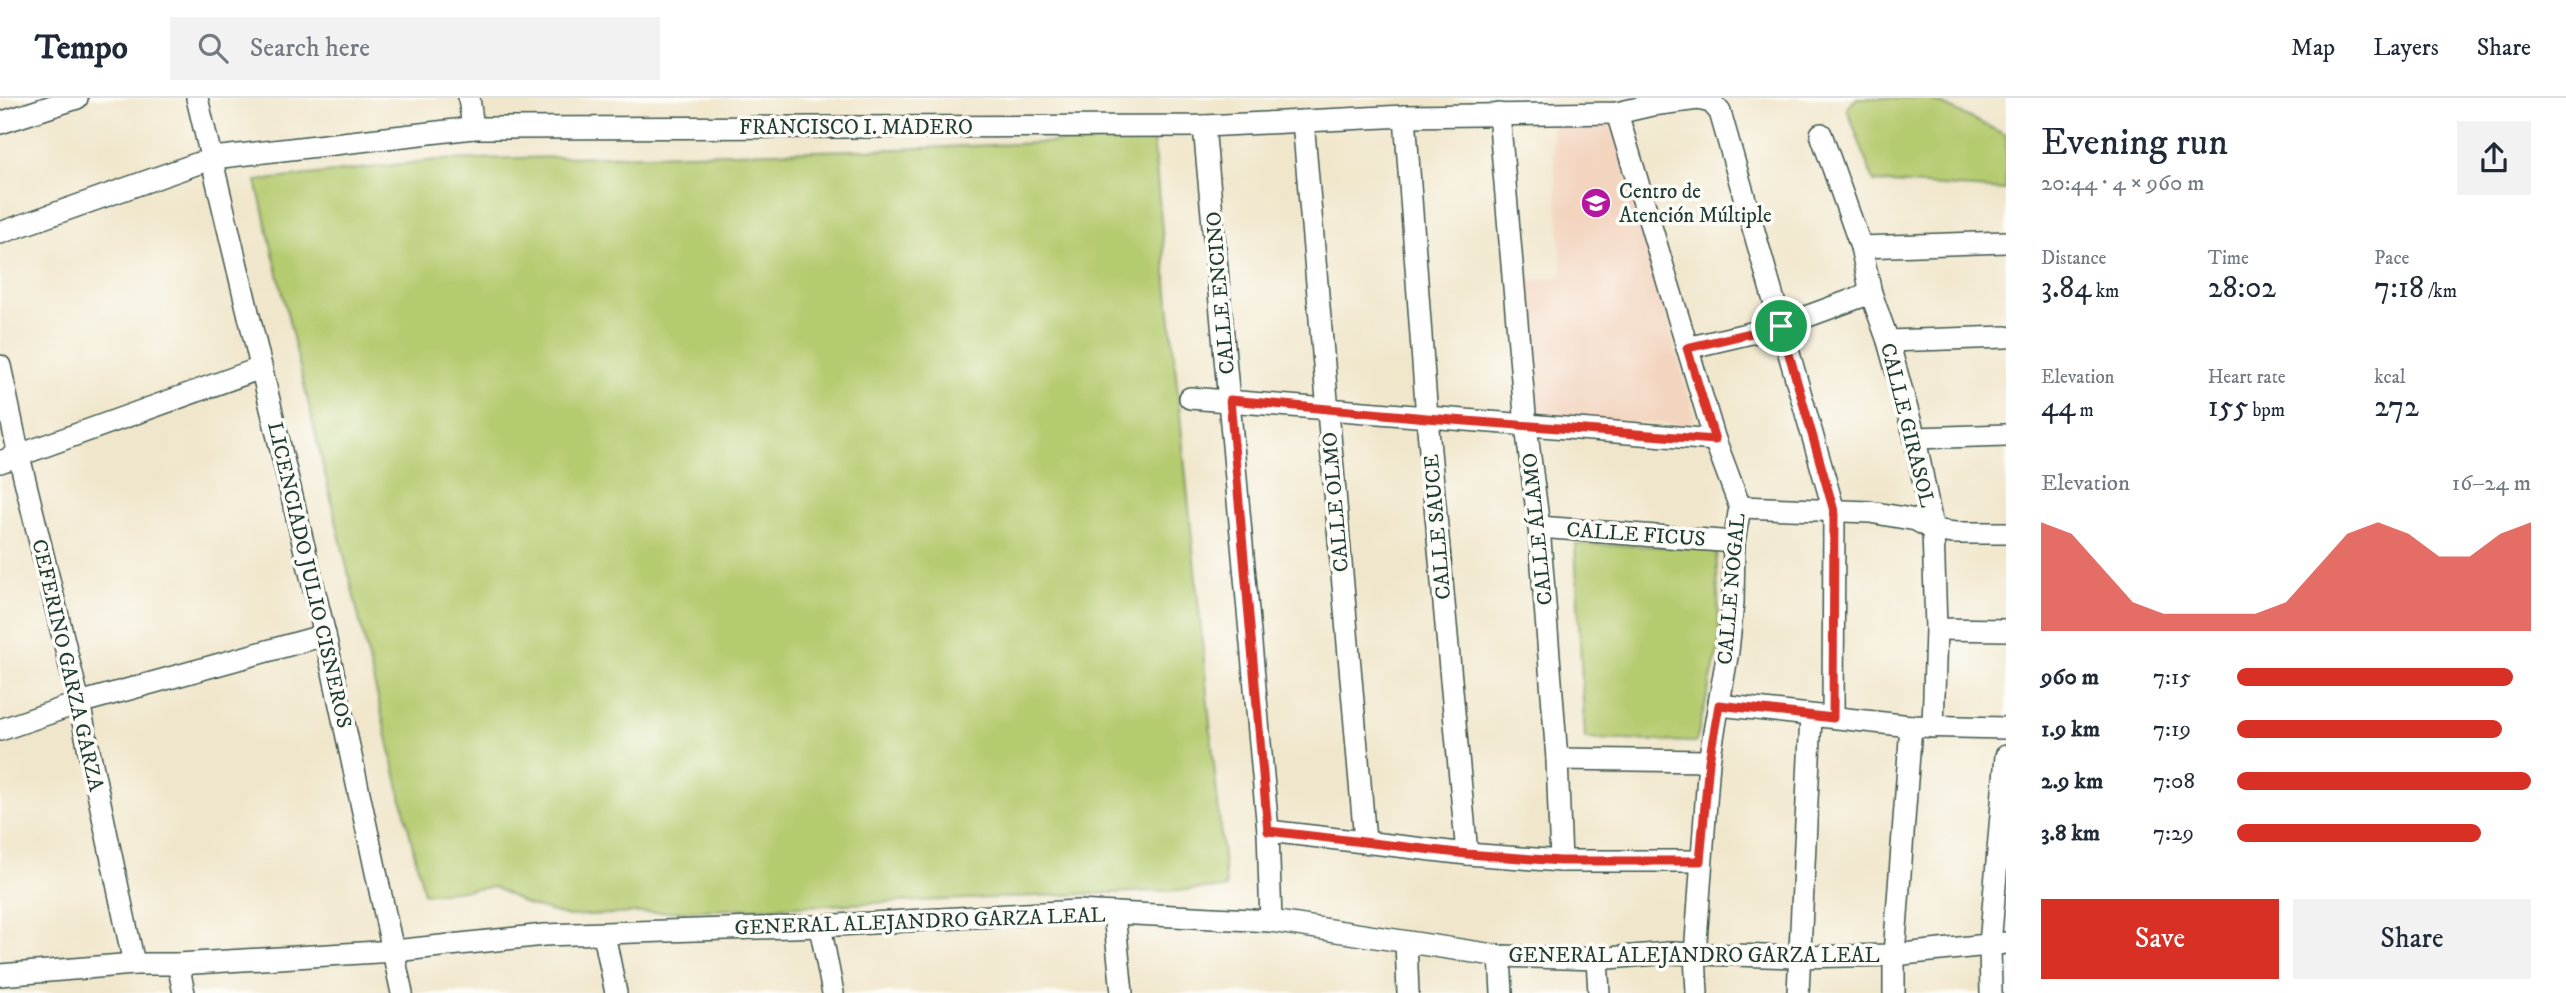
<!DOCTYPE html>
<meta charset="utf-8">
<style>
:root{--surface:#fff;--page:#f2f2f3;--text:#1f2937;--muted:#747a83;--line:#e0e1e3;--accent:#d93025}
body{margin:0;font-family:"IM FELL DW Pica",serif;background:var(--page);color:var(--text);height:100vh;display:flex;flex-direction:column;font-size:26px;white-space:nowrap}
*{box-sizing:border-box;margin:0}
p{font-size:23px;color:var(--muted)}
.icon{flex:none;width:38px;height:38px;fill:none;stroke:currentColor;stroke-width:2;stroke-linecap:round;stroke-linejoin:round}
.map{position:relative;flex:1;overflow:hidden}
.drawer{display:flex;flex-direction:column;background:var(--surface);width:560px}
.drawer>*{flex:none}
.pin{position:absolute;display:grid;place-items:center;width:60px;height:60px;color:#fff;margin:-30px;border:4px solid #fff;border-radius:50%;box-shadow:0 2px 7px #0007}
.round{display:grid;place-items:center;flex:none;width:74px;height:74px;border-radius:0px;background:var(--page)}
.summary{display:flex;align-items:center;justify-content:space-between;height:119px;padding:0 35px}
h1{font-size:38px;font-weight:600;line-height:52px}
.stats{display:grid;grid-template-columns:repeat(3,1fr);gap:10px;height:119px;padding:7px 35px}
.stats div{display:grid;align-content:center}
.stats b{font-size:30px;font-weight:600}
.stats small{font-size:19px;font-weight:400}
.stats p{font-size:19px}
.chart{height:196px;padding:14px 35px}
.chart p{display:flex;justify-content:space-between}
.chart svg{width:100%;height:126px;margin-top:7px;fill:var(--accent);opacity:.7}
.primary-button{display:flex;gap:14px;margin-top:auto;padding:14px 35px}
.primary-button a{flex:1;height:80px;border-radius:0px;background:var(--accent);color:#fff;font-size:28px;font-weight:600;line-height:80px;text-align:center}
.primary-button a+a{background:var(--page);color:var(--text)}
ul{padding:0 35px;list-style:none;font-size:23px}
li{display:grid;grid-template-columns:112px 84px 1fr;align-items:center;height:52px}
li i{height:18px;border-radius:9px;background:var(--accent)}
header{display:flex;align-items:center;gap:42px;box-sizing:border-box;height:98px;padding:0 35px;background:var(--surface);border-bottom:2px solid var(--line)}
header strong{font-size:33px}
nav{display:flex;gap:38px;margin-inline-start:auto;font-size:24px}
.search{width:490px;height:63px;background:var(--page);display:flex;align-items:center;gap:18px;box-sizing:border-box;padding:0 24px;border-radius:0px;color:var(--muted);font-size:26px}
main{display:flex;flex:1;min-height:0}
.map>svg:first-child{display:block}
</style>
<header>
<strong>Tempo</strong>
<div class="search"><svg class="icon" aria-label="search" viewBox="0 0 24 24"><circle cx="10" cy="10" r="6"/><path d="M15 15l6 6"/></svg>Search here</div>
<nav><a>Map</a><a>Layers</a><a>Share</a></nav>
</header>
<main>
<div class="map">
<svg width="2006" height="895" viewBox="0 0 2006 895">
<rect width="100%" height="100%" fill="#fdfcf7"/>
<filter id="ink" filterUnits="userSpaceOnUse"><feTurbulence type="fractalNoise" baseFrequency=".0143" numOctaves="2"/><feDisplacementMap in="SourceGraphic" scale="14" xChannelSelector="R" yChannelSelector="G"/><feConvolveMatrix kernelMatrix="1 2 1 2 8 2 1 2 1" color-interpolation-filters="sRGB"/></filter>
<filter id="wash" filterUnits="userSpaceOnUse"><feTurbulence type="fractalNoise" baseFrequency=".00686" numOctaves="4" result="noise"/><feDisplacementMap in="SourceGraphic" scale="28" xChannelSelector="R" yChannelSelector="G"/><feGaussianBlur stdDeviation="1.57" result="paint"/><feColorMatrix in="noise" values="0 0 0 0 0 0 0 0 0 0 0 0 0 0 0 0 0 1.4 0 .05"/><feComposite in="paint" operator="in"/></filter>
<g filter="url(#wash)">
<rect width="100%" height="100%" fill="#f0e6cb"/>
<polygon fill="#f3d4bf" points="1551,24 1607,25 1613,32 1694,318 1690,327 1540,319 1535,316 1525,184 1563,179"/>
<g fill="#b5cb6f" stroke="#6a8452" stroke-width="2">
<polygon points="1857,0 1928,0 2006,37 2006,92 1874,84 1847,10"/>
<polygon points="1153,40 1226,790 568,818 528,807 494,789 424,796 256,83 437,62 899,51"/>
<polygon points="1575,446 1716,450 1720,544 1696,644 1585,641"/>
</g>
</g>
<g filter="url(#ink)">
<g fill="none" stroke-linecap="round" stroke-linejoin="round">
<g stroke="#3e564b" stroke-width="24">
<g id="minor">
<polyline points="197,0 325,537 402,895"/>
<polyline points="469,0 473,30"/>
<polyline points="1617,15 1715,342 1740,409 1734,444 1733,505 1728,553 1709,663 1695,857 1697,895"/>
<polyline points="1499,16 1526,328 1539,429 1557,661 1561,763"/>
<polyline points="1405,18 1427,320 1467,756"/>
<polyline points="1303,23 1365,743"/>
<polyline points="0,25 77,0"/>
<polyline points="1204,28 1268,733 1271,823"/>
<polyline points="1821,36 1861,149 1871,195 1888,243 1915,340 1933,432 1936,531 1933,629"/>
<polyline points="0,135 213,60 473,30 1204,28 1405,18 1617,15 1652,7 1698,1 1711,4 1720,14 1834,413 1833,619"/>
<polyline points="1861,149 2006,144"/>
<polyline points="1888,243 2006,239"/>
<polyline points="1687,250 1781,228 1871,195"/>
<polyline points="0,268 19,358 79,605 134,866"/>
<polyline points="1190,300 1715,342"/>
<polyline points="1915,340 2006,337"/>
<polyline points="0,364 261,270"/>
<polyline points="1740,409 1870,414 1916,422 1933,432 1954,435 2006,435"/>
<polyline points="1539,429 1734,444"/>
<polyline points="1936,531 2006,532"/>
<polyline points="1719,607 1911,628 2006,630"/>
<polyline points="0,632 79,605 325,537"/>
<polyline points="1557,661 1709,663"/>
<polyline points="1268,733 1467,756 1561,763 1700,763"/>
<polyline points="1114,815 1122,895"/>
<polyline points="820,828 833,895"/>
<polyline points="604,836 616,895"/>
<polyline points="1406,844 1408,895"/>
<polyline points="1500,858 1502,895"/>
<polyline points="1597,861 1599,895"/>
<polyline points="178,866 184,895"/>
<polyline points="0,877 134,866 178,866 394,853 544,837 820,828 1077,813 1271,823 1500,858 1597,861 1669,855 1798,859 1894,857 2006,845"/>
<polyline points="1798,895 1811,618"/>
<polyline points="1894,895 1894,857 1911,628"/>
<polyline points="1991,895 1990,847 2006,658"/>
</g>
</g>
<use href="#minor" stroke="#fff" stroke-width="21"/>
</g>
</g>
<g fill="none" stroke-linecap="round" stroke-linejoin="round" filter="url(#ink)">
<g stroke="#fff" stroke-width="14">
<polygon id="route" points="1781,228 1834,413 1833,620 1719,607 1709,663 1700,763 1560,763 1467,756 1268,733 1230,302 1427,320 1715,342 1687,250"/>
</g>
<use href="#route" stroke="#d93025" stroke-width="9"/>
</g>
<defs>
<g id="school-disc" transform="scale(1.575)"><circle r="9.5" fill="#b5179e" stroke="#fdfcf7"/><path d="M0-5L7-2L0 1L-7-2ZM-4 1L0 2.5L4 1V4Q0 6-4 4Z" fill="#fff"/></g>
</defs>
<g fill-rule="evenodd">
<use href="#school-disc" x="1596" y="105"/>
</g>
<g text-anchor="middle" stroke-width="7" stroke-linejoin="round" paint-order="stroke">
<g font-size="21" fill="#1f3d34" stroke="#fdfcf7">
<text x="856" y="36">FRANCISCO I. MADERO</text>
<text transform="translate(1220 195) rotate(-95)" y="7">CALLE ENCINO</text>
<text transform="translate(1908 327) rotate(76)" y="7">CALLE GIRASOL</text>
<text transform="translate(1335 404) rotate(-95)" y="7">CALLE OLMO</text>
<text transform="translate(1437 429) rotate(-95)" y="7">CALLE SAUCE</text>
<text transform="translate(1537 431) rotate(-96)" y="7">CALLE ÁLAMO</text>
<text transform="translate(1636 436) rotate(4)" y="7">CALLE FICUS</text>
<text transform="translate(310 477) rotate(77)" y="7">LICENCIADO JULIO CISNEROS</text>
<text transform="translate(1731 491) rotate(-85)" y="7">CALLE NOGAL</text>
<text transform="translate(68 567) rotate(77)" y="7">CEFERINO GARZA GARZA</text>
<text transform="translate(920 823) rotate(-2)" y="7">GENERAL ALEJANDRO GARZA LEAL</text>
<text x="1694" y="864">GENERAL ALEJANDRO GARZA LEAL</text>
</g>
<g font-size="21" fill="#1f3d34" stroke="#fdfcf7" text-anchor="start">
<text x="1619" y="100">Centro de<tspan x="1619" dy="24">Atención Múltiple</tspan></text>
</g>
</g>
</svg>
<div class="pin" style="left:1781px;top:228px;background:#1e9e55"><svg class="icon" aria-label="arrive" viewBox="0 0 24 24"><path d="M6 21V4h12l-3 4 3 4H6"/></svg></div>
</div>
<section class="drawer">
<div class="summary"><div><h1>Evening run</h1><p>20:44 · 4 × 960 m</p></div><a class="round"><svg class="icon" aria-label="share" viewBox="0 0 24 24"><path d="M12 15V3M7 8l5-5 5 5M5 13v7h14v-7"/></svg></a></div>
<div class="stats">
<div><p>Distance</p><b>3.84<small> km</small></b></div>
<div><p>Time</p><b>28:02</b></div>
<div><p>Pace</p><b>7:18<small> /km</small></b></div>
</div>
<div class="stats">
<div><p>Elevation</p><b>44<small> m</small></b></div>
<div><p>Heart rate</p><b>155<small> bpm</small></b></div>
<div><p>kcal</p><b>272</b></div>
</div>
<div class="chart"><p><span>Elevation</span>16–24 m</p>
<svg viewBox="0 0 160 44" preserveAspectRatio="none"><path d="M0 44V6L10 10L20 22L30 34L40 38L50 38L60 38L70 38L80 34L90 22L100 10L110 6L120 10L130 18L140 18L150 10L160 6V44z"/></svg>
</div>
<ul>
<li><b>960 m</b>7:15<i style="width:94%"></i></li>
<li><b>1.9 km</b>7:19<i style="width:90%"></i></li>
<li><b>2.9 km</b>7:08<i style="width:100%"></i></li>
<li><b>3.8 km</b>7:29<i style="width:83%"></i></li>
</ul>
<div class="primary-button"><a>Save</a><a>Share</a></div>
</section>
</main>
